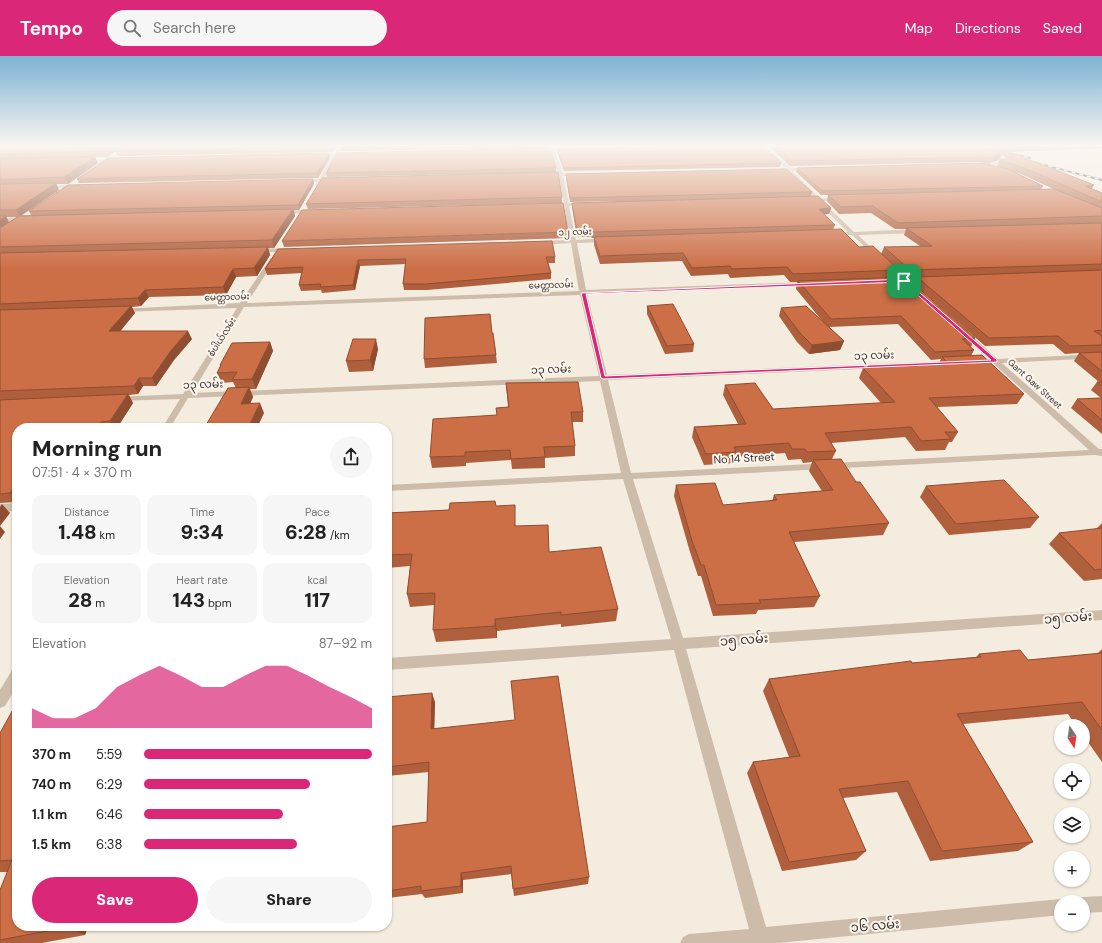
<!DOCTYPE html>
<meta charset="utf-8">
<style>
:root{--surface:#fff;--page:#f6f6f6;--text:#222;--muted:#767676;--accent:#db2777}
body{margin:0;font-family:"DM Sans","Noto Sans Myanmar",sans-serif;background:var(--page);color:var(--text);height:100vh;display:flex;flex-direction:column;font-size:15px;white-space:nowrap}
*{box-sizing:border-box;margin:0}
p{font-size:13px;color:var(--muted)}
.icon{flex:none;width:22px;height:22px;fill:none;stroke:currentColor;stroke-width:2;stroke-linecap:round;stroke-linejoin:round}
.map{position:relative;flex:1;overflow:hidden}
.panel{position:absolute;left:12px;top:367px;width:380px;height:508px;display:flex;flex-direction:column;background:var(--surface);border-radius:16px;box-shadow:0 1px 3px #0004}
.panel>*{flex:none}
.needle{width:26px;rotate:168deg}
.fabs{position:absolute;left:1054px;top:663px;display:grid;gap:8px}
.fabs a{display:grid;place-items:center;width:36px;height:36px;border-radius:50%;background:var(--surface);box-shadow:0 1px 3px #0004;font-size:20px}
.pin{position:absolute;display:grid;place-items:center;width:34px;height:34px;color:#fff;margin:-17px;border-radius:8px;box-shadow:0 2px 6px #0006}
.round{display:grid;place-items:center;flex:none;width:42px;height:42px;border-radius:21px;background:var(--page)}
.head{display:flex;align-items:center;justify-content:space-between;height:68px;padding:0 20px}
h1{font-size:22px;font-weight:800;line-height:30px}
.metrics{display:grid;grid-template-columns:repeat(3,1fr);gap:6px;height:68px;padding:4px 20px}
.metrics div{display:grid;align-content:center;border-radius:10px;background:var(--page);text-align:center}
.metrics b{font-size:20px;font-weight:800}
.metrics small{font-size:11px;font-weight:400}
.metrics p{font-size:11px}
.chart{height:112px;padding:8px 20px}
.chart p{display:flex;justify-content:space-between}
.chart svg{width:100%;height:72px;margin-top:4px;fill:var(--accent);opacity:.7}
.cta{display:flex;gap:8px;margin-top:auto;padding:8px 20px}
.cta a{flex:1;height:46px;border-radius:24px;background:var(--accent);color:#fff;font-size:16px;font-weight:800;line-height:46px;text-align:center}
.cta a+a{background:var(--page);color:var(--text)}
ul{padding:0 20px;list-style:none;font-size:13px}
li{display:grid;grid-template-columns:64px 48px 1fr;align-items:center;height:30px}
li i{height:10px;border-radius:5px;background:var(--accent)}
header{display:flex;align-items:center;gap:24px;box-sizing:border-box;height:56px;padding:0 20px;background:var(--accent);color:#fff}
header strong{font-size:19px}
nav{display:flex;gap:22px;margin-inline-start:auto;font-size:14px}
.search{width:280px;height:36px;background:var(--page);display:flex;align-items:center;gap:10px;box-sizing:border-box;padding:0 14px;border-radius:22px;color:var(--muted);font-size:15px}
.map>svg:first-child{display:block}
</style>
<header>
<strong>Tempo</strong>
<div class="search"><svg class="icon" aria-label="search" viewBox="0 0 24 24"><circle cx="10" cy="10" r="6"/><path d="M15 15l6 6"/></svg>Search here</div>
<nav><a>Map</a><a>Directions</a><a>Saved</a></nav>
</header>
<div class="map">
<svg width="1102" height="887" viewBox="0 0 1102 887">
<rect width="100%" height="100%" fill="#f4ecdf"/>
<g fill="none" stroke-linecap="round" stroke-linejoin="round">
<g fill="#cebcaa" fill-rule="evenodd">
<polygon points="339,89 343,89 338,98 352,99 337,100 324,123 334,123 336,125 322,126 318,130 316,129 317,126 298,126 300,124 319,123 332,100 314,99 334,98"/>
<path d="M 549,89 L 553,89 L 563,117 L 578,117 L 580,118 L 563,120 L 569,147 L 585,146 L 588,148 L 585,150 L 569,150 L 576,184 L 606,182 L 609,184 L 606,186 L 577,187 L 586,234 L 809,226 L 812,228 L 809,230 L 587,238 L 607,319 L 952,305 L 956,307 L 952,309 L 608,324 L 631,417 L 1089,394 L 993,307 L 973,308 L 973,304 L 989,303 L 960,277 L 961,275 L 967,275 L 997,303 L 1102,298 L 1102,302 L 1002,307 L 1099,393 L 1102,393 L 1102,400 L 1095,399 L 633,423 L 683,582 L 1102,554 L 1102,564 L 686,593 L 766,871 L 1061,843 L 1067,846 L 1061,846 L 1061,859 L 778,887 L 680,887 L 683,881 L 689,878 L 749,873 L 674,594 L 387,614 L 387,602 L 671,583 L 623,423 L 387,435 L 387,429 L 621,417 L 600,325 L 188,342 L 170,372 L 162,372 L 180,343 L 117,345 L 113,343 L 117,341 L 183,338 L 237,252 L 120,256 L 117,254 L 118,253 L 240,247 L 270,203 L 272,202 L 275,204 L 247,247 L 579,235 L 571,187 L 538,189 L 535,187 L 538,185 L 570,184 L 564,150 L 551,151 L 548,149 L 551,147 L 564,147 L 559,120 L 546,120 L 544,119 L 558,117 ZM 580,239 L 599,320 L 192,337 L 244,251 Z"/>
<polygon points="760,89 764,89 791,112 812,112 810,114 793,115 819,142 843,142 843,144 841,145 822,145 854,176 918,173 921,175 918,177 858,179 879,199 880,200 877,202 852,179 830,179 830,177 832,176 848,176 816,145 807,145 807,143 814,142 788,115 772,115 774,113 785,112"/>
<polygon points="988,95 1011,105 1011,106 986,110 986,108 1004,105 987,97"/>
<polygon points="120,103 118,105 84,106 82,105"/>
<polygon points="80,129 78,131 44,132 42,131 44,130"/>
<polygon points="281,154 315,154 318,156 315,158 279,157 279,155"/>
<polygon points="29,161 29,163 27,164 0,166 0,162"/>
<polygon points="256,193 290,192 293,194 290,196 254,196 254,194"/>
<polygon points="895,223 929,222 932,224 929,226 893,226 892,225"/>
<polygon points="17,447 17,455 0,456 0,448"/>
<polygon points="17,612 17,630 5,650 0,652 0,634 12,614"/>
<polygon points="1102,840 1102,856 1083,857 1083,846 1076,846 1077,843 1083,841"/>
</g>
<g stroke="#3b302a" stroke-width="2">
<g id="rail">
<polyline points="977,89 1030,102"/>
<polyline points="1025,104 1102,124"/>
</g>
</g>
<use href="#rail" stroke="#fbf5ed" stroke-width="1.5" stroke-dasharray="4" stroke-linecap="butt"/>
<polyline stroke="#cebcaa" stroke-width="4.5" points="986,95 986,92 991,90"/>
</g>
<g fill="#af5f3c" fill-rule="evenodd">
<path d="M 0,89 L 338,89 L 333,96 L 118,100 L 115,95 L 107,101 L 95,101 L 98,107 L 68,128 L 56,128 L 59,134 L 21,160 L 31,159 L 29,155 L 313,123 L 314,128 L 299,154 L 294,154 L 295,160 L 274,192 L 268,192 L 270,199 L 257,220 L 236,221 L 226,239 L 149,241 L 141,250 L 132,251 L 135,257 L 120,275 L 192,283 L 174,304 L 156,330 L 143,330 L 138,338 L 129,339 L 133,347 L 117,372 L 17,372 L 17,446 L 0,447 ZM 6,161 L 17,161 L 9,166 Z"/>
<polygon points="340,89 549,89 548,92 341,95 340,90"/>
<polygon points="554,89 682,89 555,90"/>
<path d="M 768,89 L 985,89 L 986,92 L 991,94 L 993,89 L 1102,89 L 1102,92 L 1010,96 L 1102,137 L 1102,378 L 1071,352 L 1077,343 L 1101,342 L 1091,334 L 1097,326 L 1099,326 L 1074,305 L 1079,297 L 1065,298 L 1053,288 L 985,290 L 914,228 L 917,221 L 907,221 L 885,201 L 899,214 L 896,221 L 975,282 L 971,291 L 970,291 L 974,294 L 971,300 L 1024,338 L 1017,348 L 937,351 L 958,376 L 952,386 L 949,386 L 945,394 L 916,395 L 905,381 L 831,387 L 836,395 L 832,403 L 856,426 L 889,467 L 883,479 L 794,486 L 820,540 L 814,551 L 758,554 L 756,558 L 713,560 L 701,520 L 698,520 L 690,496 L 674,440 L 676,429 L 723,449 L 772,445 L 774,439 L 822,435 L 809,415 L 812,406 L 803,407 L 801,403 L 788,404 L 785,397 L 735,401 L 734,407 L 704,409 L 692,381 L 694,371 L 738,368 L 723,339 L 725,329 L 773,353 L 881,347 L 859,322 L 863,312 L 938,309 L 941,303 L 931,304 L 898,268 L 829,271 L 844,285 L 840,294 L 809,298 L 797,286 L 779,260 L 781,252 L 824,267 L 796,233 L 797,226 L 790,226 L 784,219 L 730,222 L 728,218 L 691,220 L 682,205 L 600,208 L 594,189 L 594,182 L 592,182 L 591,181 L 577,181 L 572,152 L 572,147 L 624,145 L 570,146 L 566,121 L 566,118 L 812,136 L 811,140 L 831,152 L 829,158 L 824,158 L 835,169 L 833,173 L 859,191 L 881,198 L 884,191 L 920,190 L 904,179 L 906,173 L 895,173 L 871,157 L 839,158 L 827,145 L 828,139 L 821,139 L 796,116 L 797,112 L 1004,112 L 997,110 L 1000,104 L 1007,102 L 1001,99 L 999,104 L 992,106 L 990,108 L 980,106 L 790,110 L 769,90 ZM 1011,115 L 1021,118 L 1060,136 L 1041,134 L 1043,130 Z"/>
<polygon points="557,93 781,107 780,111 564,115 557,96"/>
<polygon points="329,97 330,102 318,122 79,127 77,123"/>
<polygon points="556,112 556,116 562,141 562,147 308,153 306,148 466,118 327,121 326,117"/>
<polygon points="568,176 568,182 284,191 282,185"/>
<polygon points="278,193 555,201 555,207 548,207 551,217 551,223 427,234 404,234 403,228 406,208 360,210 355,234 322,237 321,234 301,235 299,229 302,217 267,219 265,213"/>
<polygon points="647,250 694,288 693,296 665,298 647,258"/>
<polygon points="492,277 496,299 497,307 425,312 424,303"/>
<polygon points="270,286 273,295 256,333 250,333 253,341 250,348 264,357 206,369 236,332 233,326 222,327 217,317 220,311 220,309"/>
<polygon points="378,293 373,315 349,316 346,305"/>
<polygon points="506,327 583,356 583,366 572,366 575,390 575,400 545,402 545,412 512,413 511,404 466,407 466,410 432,412 430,401 497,359 508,351"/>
<polygon points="926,430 1039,461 1030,472 949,479 920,441"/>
<polygon points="496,450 516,470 549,496 618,553 616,565 561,571 561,568 497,575 497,582 436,586 433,574 435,549 410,551 407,538 410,510 387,512 387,457 449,454"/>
<polygon points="1102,467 1102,523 1084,525 1049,488 1059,477 1096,473"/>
<polygon points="1102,593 1102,706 1083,679 1083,670 1076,670 1068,658 963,668 1033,786 1018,795 930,805 897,736 843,742 866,795 856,804 782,815 747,717 753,706 789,701 763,635 769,623 912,607 976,601 979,598 1028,604 1097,598"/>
<polygon points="387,641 435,646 434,673 589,821 588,828 514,840 511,818 463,824 463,837 425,842 422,838 387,842 387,771 427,766 429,716 387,720"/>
<polygon points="0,677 88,870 85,879 42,887 0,887 0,834 8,816 0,816"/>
</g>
<g fill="#8f4d31">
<polygon points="114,89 125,89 107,101 104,95"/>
<polygon points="333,89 338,89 333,96 332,90"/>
<polygon points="329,97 330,102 318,122 317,117"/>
<polygon points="1002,98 999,104 992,106 994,100"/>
<polygon points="95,101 98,107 68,128 64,121"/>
<polygon points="313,123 314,128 299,154 298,149"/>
<polygon points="56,127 59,134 20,160 16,154"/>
<polygon points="1094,129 1090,135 1085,130"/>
<polygon points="831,152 829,158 817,159 819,153"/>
<polygon points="293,153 295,160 274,192 272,184"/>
<polygon points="6,160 9,167 0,173 0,164"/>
<polygon points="268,191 270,199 257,220 254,212"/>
<polygon points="358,204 360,210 355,234 353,229"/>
<polygon points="233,213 236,221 226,239 223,231"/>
<polygon points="145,234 149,241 141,250 138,242"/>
<polygon points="131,250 135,257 114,283 109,275"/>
<polygon points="188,275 192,283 174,304 156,330 152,322 170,296"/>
<polygon points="376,283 378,293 373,315 370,304"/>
<polygon points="844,285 840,294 809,298 812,289"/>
<polygon points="270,286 273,295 256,333 252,323"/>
<polygon points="139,322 143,330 138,338 134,330"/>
<polygon points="249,331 253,341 245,358 241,348"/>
<polygon points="128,338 133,347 117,372 114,372 110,365"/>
<polygon points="260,347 264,357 257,372 251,372 250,368"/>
<polygon points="101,366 104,372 96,372"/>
<polygon points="17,428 17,445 10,437"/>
<polygon points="2,448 10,457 0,470 0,451"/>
<polygon points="0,470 5,476 0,483"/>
<polygon points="495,563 497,575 497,582 495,570"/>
<polygon points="432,637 435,646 434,682 431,673"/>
<polygon points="461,817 463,824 463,837 461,830"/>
<polygon points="69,870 88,870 85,879 68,871"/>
</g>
<g fill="#cc6e46" stroke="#8f4d31">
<polygon points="0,89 114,89 104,95 0,98"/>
<polygon points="123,89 333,89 332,90 115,95"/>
<polygon points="340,89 397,89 340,90"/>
<polygon points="727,89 762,89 781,107 564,112 557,93"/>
<polygon points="774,89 985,89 986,92 1002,98 994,100 993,102 983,101 791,105"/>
<polygon points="994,89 1056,89 999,91"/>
<polygon points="550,92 556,112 326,117 337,97"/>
<polygon points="1002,93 1094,129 1085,130 1102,137 1102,146 1024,112 1000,104 1015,101 1014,99"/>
<polygon points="329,97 317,117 77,123 108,102"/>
<polygon points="95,101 64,121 0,124 0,103"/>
<polygon points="982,107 1008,113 1043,130 822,135 797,112"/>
<polygon points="786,113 812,136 570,142 566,118"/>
<polygon points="558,116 562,141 306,148 322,122"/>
<polygon points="313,123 298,149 29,155 68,129"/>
<polygon points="56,127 16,154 0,154 0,128"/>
<polygon points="1054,133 1102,152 1102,160 898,167 873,150 841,151 828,139"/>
<polygon points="818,140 831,152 819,153 835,169 592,176 592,174 577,175 572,147"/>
<polygon points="563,147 568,176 282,185 302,154"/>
<polygon points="293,153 272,184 0,191 0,172 19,160"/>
<polygon points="0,160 6,160 0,164"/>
<polygon points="1102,167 1102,208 910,214 884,191 932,190 906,172"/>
<polygon points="841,173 859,191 873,190 899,214 793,218 787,211 732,213 730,210 692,212 683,197 600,200 594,181"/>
<polygon points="552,185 555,201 546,201 551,217 426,228 403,228 406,203 358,204 353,229 320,231 321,228 299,229 303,211 265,213 278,193"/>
<polygon points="268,191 254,212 233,213 223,231 145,234 138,242 0,248 0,197"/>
<polygon points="1102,214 1102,274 1094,275 1102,280 1102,289 1070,290 1058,280 989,282 917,221"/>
<polygon points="906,221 975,282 962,283 974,294 935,296 901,260 831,263 798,225"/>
<polygon points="673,248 694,288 667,290 647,250"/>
<polygon points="131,250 109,275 188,275 170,296 152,322 139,322 134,330 0,335 0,254"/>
<polygon points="806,250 844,285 812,289 800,277 781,252"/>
<polygon points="490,258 492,277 493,277 496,299 424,303 425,262"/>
<polygon points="353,283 376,283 370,304 346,305"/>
<polygon points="270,286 252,323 232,324 237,316 217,317 221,309 220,309 232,287"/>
<polygon points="1102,296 1102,315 1079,297"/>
<polygon points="982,299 1024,338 929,342 958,376 945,376 951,383 921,385 911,371 825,377 836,395 807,396 805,393 792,393 789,387 734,391 736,396 706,398 694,371 746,368 725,329 755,327 773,353 895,346 863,312 949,308 942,301"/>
<polygon points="578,326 583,356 571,356 575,390 544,391 545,401 511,403 510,394 465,396 465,400 430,401 433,363 497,359 496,352 509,351 506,327"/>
<polygon points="1097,326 1102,326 1102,330"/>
<polygon points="249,331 241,348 260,347 250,368 252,368 252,372 183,372 184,370 206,369 228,332"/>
<polygon points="128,338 110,365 101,366 96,372 17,372 17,428 10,437 0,438 0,344"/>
<polygon points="1102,342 1102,364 1077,343"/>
<polygon points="841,403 856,426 860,426 889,467 789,476 820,540 759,544 761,547 716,549 704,509 701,509 692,485 676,429 715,427 723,449 777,444 774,439 833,434 813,404"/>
<polygon points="1004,424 1039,461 956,468 926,430"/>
<polygon points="495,445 496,450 515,449 515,470 548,469 549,496 601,491 618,553 561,559 561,556 495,563 495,570 433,574 435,537 407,538 412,498 387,499 387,457 449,454 450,447"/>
<polygon points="1102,472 1102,513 1095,514 1059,477"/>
<polygon points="1020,594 1028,604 1102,597 1102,674 1082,646 957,658 1033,786 942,795 908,725 839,733 866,795 789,806 753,706 800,700 769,623 911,605 912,607 981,601 979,598"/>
<polygon points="558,620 589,821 513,833 511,810 461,817 461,830 421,835 421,830 387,835 387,771 427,766 429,706 387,711 387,641 432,637 431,673 515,664 511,625"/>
<polygon points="15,650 17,650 17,870 69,870 68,871 0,884 0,834 12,804 0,805 0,677"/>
</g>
<linearGradient id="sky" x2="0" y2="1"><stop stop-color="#7db2d3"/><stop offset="0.42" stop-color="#faf6f1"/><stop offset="1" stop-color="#faf6f1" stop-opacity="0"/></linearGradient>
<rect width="1102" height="213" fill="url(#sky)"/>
<path fill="#db2777" stroke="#fff" fill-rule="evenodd" d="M 904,223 L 997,304 L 997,306 L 603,323 L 601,322 L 581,237 ZM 903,226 L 991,304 L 605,320 L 586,238 Z"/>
<g text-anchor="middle" stroke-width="4" stroke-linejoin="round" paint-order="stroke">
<g font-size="9" fill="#3b302a" stroke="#fbf5ed">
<text transform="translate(575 176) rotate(-2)" y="3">၁၂ လမ်း</text>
<text transform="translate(551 229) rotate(-2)" y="3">မေတ္တာလမ်း</text>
<text transform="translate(227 241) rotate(-2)" y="3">မေတ္တာလမ်း</text>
<text transform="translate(222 281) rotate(-58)" y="3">စံပါယ်လမ်း</text>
<text transform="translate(1035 328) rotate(42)" y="3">Gant Gaw Street</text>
</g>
<g font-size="11" fill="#3b302a" stroke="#fbf5ed">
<text transform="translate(874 299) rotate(-2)" y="4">၁၃ လမ်း</text>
<text transform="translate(551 313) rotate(-2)" y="4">၁၃ လမ်း</text>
<text transform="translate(203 328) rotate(-2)" y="4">၁၃ လမ်း</text>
<text transform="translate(744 402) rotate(-3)" y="4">No 14 Street</text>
</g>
<g font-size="13" fill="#3b302a" stroke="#fbf5ed">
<text transform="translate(1068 561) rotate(-4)" y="5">၁၅ လမ်း</text>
<text transform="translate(744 583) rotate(-4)" y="5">၁၅ လမ်း</text>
<text transform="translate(875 869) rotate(-5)" y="5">၁၆ လမ်း</text>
</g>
</g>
</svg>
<div class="fabs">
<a><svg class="needle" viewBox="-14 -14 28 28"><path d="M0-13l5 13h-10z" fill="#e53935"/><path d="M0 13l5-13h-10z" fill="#767676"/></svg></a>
<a><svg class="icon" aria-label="locate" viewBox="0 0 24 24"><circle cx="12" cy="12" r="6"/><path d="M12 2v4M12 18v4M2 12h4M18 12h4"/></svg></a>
<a><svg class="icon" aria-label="layers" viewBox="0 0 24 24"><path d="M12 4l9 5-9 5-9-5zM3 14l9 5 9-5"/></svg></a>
<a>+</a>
<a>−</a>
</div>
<div class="pin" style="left:904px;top:225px;background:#1e9e55"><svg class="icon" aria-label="arrive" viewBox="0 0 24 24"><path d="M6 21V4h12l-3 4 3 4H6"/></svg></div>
<section class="panel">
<div class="head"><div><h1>Morning run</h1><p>07:51 · 4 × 370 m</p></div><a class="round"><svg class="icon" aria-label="share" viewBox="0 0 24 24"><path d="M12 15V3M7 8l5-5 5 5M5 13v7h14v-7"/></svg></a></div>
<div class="metrics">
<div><p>Distance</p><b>1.48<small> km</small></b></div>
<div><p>Time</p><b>9:34</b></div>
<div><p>Pace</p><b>6:28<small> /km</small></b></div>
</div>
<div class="metrics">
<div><p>Elevation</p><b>28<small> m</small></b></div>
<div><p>Heart rate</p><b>143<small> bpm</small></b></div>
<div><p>kcal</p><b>117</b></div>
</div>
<div class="chart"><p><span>Elevation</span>87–92 m</p>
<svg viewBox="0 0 160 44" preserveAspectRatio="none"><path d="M0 44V32L10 38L20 38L30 32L40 19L50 12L60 6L70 12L80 19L90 19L100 12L110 6L120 6L130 12L140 19L150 25L160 32V44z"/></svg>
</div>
<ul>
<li><b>370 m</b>5:59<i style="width:100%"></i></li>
<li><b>740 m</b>6:29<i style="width:73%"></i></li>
<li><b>1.1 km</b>6:46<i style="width:61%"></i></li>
<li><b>1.5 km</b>6:38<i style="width:67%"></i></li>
</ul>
<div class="cta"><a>Save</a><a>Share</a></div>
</section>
</div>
